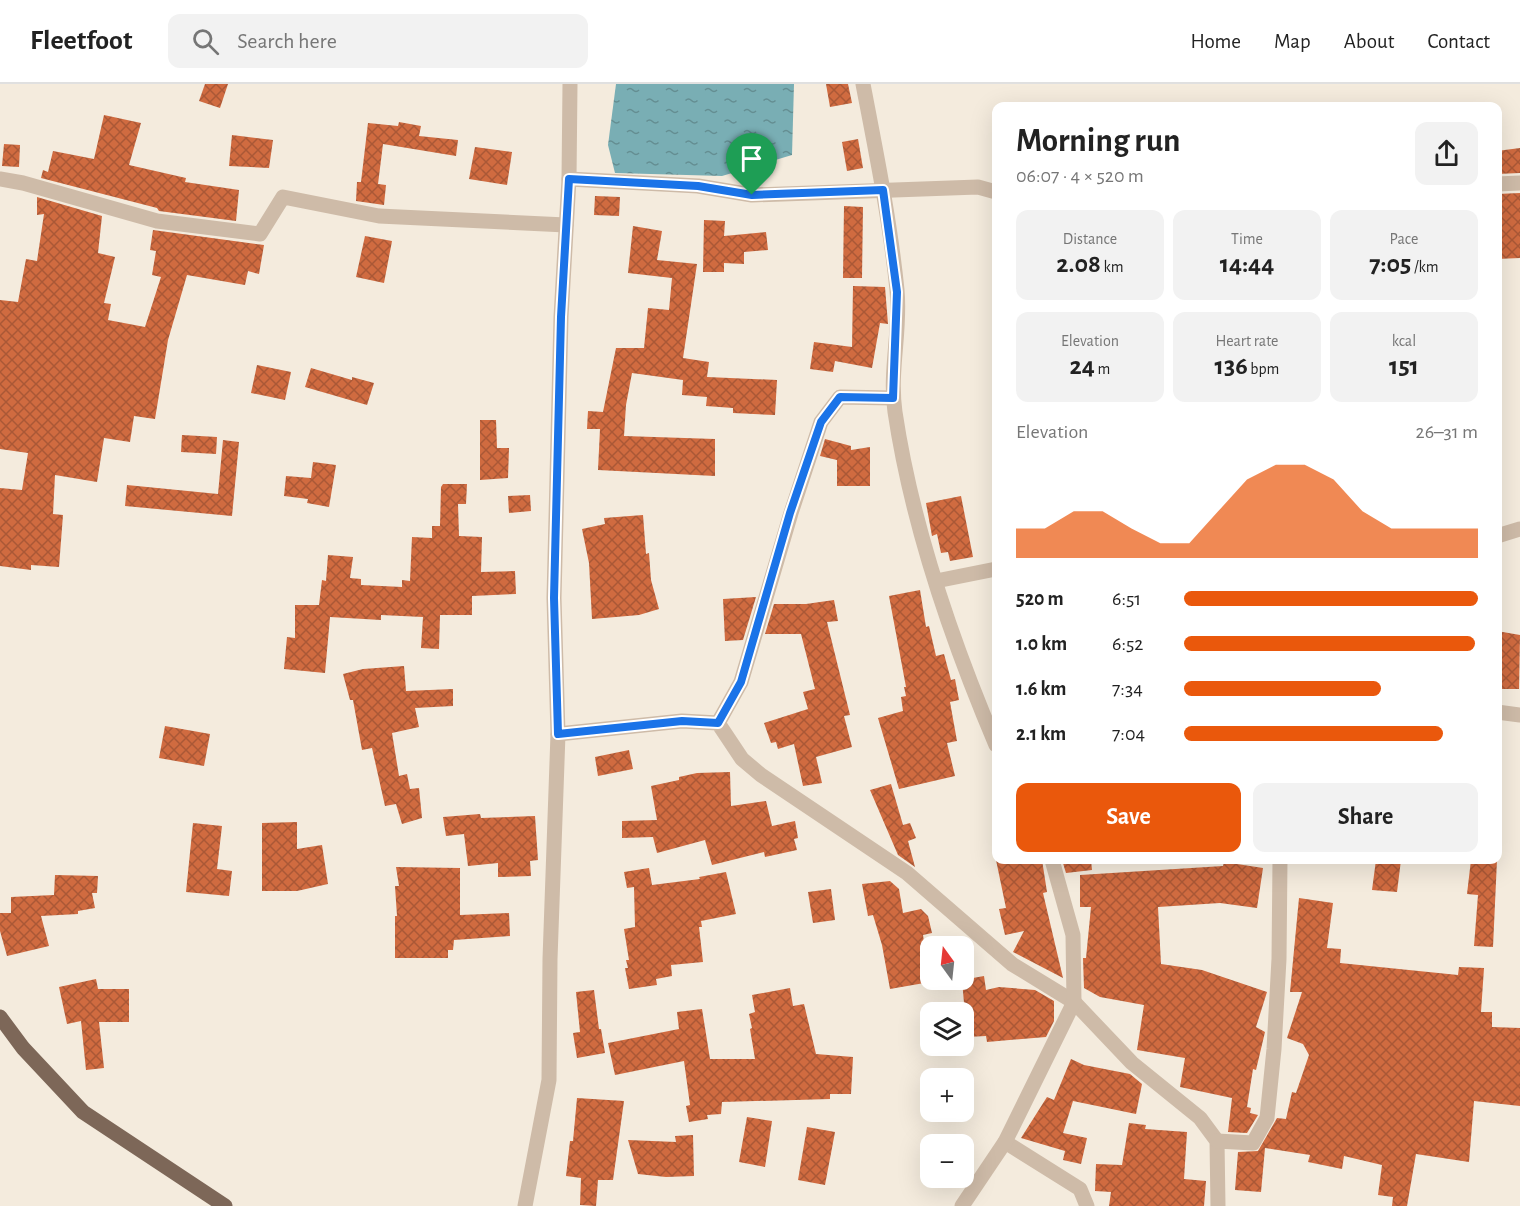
<!DOCTYPE html>
<meta charset="utf-8">
<style>
:root{--surface:#fff;--page:#f2f2f2;--text:#222;--muted:#767676;--line:#e0e0e0;--accent:#ea580c}
body{margin:0;font-family:"Alegreya Sans",sans-serif;background:var(--page);color:var(--text);height:100vh;display:flex;flex-direction:column;font-size:22px;white-space:nowrap}
*{box-sizing:border-box;margin:0}
p{font-size:20px;color:var(--muted)}
.icon{flex:none;width:33px;height:33px;fill:none;stroke:currentColor;stroke-width:2;stroke-linecap:round;stroke-linejoin:round}
.map{position:relative;flex:1;overflow:hidden}
.panel{position:absolute;left:992px;top:18px;width:510px;height:762px;display:flex;flex-direction:column;background:var(--surface);border-radius:12px;box-shadow:0 6px 24px #0002}
.panel>*{flex:none}
.needle{width:39px;rotate:345deg}
.fabs{position:absolute;left:920px;top:852px;display:grid;gap:12px}
.fabs a{display:grid;place-items:center;width:54px;height:54px;border-radius:12px;background:var(--surface);box-shadow:0 6px 24px #0002;font-size:30px}
.pin{position:absolute;display:grid;place-items:center;width:51px;height:51px;color:#fff;margin:-62px -26px;border-radius:50% 50% 50% 0;rotate:-45deg;box-shadow:0 0 6px #0007}
.pin .icon{rotate:45deg}
.round{display:grid;place-items:center;flex:none;width:63px;height:63px;border-radius:12px;background:var(--page)}
.overview{display:flex;align-items:center;justify-content:space-between;height:102px;padding:0 24px}
h1{font-size:33px;font-weight:600;line-height:45px}
.figures{display:grid;grid-template-columns:repeat(3,1fr);gap:9px;height:102px;padding:6px 24px}
.figures div{display:grid;align-content:center;border-radius:12px;background:var(--page);text-align:center}
.figures b{font-size:26px;font-weight:600}
.figures small{font-size:16px;font-weight:400}
.figures p{font-size:16px}
.chart{height:168px;padding:12px 24px}
.chart p{display:flex;justify-content:space-between}
.chart svg{width:100%;height:108px;margin-top:6px;fill:var(--accent);opacity:.7}
.cta{display:flex;gap:12px;margin-top:auto;padding:12px 24px}
.cta a{flex:1;height:69px;border-radius:12px;background:var(--accent);color:#fff;font-size:24px;font-weight:600;line-height:69px;text-align:center}
.cta a+a{background:var(--page);color:var(--text)}
ul{padding:0 24px;list-style:none;font-size:20px}
li{display:grid;grid-template-columns:96px 72px 1fr;align-items:center;height:45px}
li i{height:15px;border-radius:8px;background:var(--accent)}
header{display:flex;align-items:center;gap:36px;box-sizing:border-box;height:84px;padding:0 30px;background:var(--surface);border-bottom:2px solid var(--line)}
header strong{font-size:28px}
nav{display:flex;gap:33px;margin-inline-start:auto;font-size:21px}
.search{width:420px;height:54px;background:var(--page);display:flex;align-items:center;gap:15px;box-sizing:border-box;padding:0 21px;border-radius:12px;color:var(--muted);font-size:22px}
.map>svg:first-child{display:block}
</style>
<header>
<strong>Fleetfoot</strong>
<div class="search"><svg class="icon" aria-label="search" viewBox="0 0 24 24"><circle cx="10" cy="10" r="6"/><path d="M15 15l6 6"/></svg>Search here</div>
<nav><a>Home</a><a>Map</a><a>About</a><a>Contact</a></nav>
</header>
<div class="map">
<svg width="1520" height="1122" viewBox="0 0 1520 1122">
<defs>
<pattern id="water-ripples" width="26" height="14" patternUnits="userSpaceOnUse" patternTransform="scale(1.5)"><rect width="26" height="14" fill="#79aeb4"/><path d="M2 4q2-2 4 0t4 0M15 11q2-2 4 0t4 0" fill="none" stroke="#648e92"/></pattern>
<pattern id="building-cross-hatch" width="8" height="8" patternUnits="userSpaceOnUse" patternTransform="scale(1.5)"><rect width="8" height="8" fill="#d06b40"/><path d="M0 0l8 8M0 8l8-8" fill="none" stroke="#aa5836"/></pattern>
</defs>
<rect width="100%" height="100%" fill="#f4ebdd"/>
<polygon fill="url(#water-ripples)" points="616,0 794,0 792,71 722,92 615,89 608,61"/>
<g fill="url(#building-cross-hatch)">
<polygon points="205,0 228,0 220,24 199,17"/>
<polygon points="826,0 848,0 852,19 830,23"/>
<polygon points="104,31 141,39 129,81 186,94 185,98 239,106 236,137 159,127 157,124 41,94 43,86 48,88 53,67 94,75"/>
<polygon points="399,38 421,42 419,52 458,56 456,72 383,60 378,100 386,101 384,121 356,117 357,98 361,98 368,39 398,42"/>
<polygon points="232,51 273,56 269,84 229,82"/>
<polygon points="858,55 863,84 847,87 842,58"/>
<polygon points="4,60 20,61 19,83 2,82"/>
<polygon points="475,63 512,68 507,101 469,95"/>
<polygon points="1520,64 1520,89 1497,90 1497,67"/>
<polygon points="1520,109 1520,174 1497,175 1497,110"/>
<polygon points="595,112 620,113 619,132 594,131"/>
<polygon points="37,113 102,132 98,169 115,173 104,219 111,220 108,236 145,243 161,193 152,191 156,167 150,166 153,146 264,161 259,190 248,187 245,201 187,191 168,256 155,335 134,332 130,358 104,354 97,398 55,391 53,430 63,431 59,483 31,481 31,486 0,482 0,404 22,406 28,369 0,365 0,216 18,218 26,175 37,177 44,130 37,131"/>
<polygon points="844,122 863,123 862,194 843,194"/>
<polygon points="704,136 725,137 724,152 766,148 768,166 744,168 744,180 724,179 724,188 703,188"/>
<polygon points="633,142 662,147 657,176 697,180 683,274 709,278 707,293 777,296 775,331 733,329 733,324 706,322 707,313 682,311 683,296 632,289 626,321 624,352 715,355 715,392 598,386 600,345 587,345 588,327 603,328 616,264 644,264 648,224 669,226 672,194 628,189"/>
<polygon points="365,152 392,157 384,199 356,193"/>
<polygon points="853,202 885,203 888,240 880,239 872,284 835,277 833,288 810,285 814,258 852,263"/>
<polygon points="257,281 291,288 285,316 251,309"/>
<polygon points="311,284 352,296 352,293 374,299 367,321 305,303"/>
<polygon points="480,336 496,336 497,364 509,364 508,394 480,396"/>
<polygon points="182,351 217,353 216,370 181,368"/>
<polygon points="825,355 851,362 851,366 870,363 870,402 837,402 837,376 820,372"/>
<polygon points="223,356 239,358 232,432 125,422 127,401 218,410"/>
<polygon points="313,378 336,381 329,423 307,419 308,415 284,412 286,392 311,394"/>
<polygon points="443,400 467,400 466,420 458,420 459,452 482,453 481,488 515,487 516,510 472,512 472,531 440,531 439,565 421,564 423,533 381,531 381,536 330,533 325,589 284,585 287,553 295,554 295,521 319,521 322,496 326,497 328,471 353,473 350,494 361,495 361,501 402,503 402,496 410,497 412,453 432,454 432,442 440,442 441,403"/>
<polygon points="530,411 531,427 509,429 508,412"/>
<polygon points="961,412 973,473 950,477 948,468 941,469 937,450 932,452 926,419"/>
<polygon points="643,431 646,470 649,469 651,496 659,525 639,531 592,535 589,479 582,445 605,440 604,434"/>
<polygon points="920,506 926,543 929,542 936,572 944,570 951,596 955,595 959,616 950,618 957,657 947,659 955,692 899,705 878,634 903,627 901,613 906,612 904,603 906,603 889,512"/>
<polygon points="756,513 743,556 725,557 723,515"/>
<polygon points="834,516 838,537 827,538 850,631 844,632 852,663 816,673 822,699 803,702 794,660 778,665 776,658 771,659 764,639 808,625 803,608 815,605 801,550 765,550 774,520 806,520"/>
<polygon points="1497,547 1520,551 1519,605 1497,605"/>
<polygon points="404,582 406,607 453,605 453,622 415,624 419,643 392,649 399,692 407,690 410,705 419,704 422,734 402,740 396,720 385,722 372,664 362,666 353,616 350,616 343,590 363,585"/>
<polygon points="165,642 210,650 204,682 159,674"/>
<polygon points="629,666 633,685 598,692 595,673"/>
<polygon points="730,688 731,722 766,717 772,742 795,737 798,754 794,755 797,766 765,773 764,768 712,781 705,756 657,769 653,753 622,754 622,737 657,736 651,702 679,696 679,693 697,689"/>
<polygon points="891,700 903,741 910,739 916,754 908,757 915,783 898,771 870,706"/>
<polygon points="480,730 481,734 535,732 538,776 530,777 531,792 498,793 498,779 468,782 464,750 446,752 443,733"/>
<polygon points="297,738 297,765 322,761 328,800 297,807 262,807 262,739"/>
<polygon points="193,739 222,742 217,785 232,787 229,812 186,808"/>
<polygon points="996,776 1042,776 1047,808 1043,809 1063,894 1013,868 1024,847 1005,851 999,825 1006,824"/>
<polygon points="1062,776 1091,776 1092,786 1066,789"/>
<polygon points="1376,776 1401,776 1397,808 1372,806"/>
<polygon points="1471,776 1497,776 1493,863 1474,862 1478,811 1467,810"/>
<polygon points="1224,778 1263,784 1257,824 1220,819 1158,823 1161,880 1202,886 1267,908 1256,943 1265,948 1256,986 1253,985 1247,1023 1251,1024 1250,1029 1258,1031 1247,1049 1228,1048 1232,1014 1180,1003 1185,974 1137,966 1144,921 1100,913 1084,904 1083,874 1086,874 1091,823 1080,823 1080,791 1223,782"/>
<polygon points="396,783 460,784 460,831 509,829 510,852 454,856 453,866 448,866 448,874 395,874 395,832 397,832 395,802 399,802"/>
<polygon points="649,784 652,801 700,795 699,793 726,788 736,830 701,837 702,843 699,843 703,878 671,881 672,892 656,895 657,901 629,905 625,884 628,884 626,876 629,876 624,845 635,843 634,803 627,804 624,788"/>
<polygon points="55,791 98,792 97,809 92,809 95,824 78,827 78,830 41,832 49,862 7,872 0,847 0,829 11,829 11,813 54,811"/>
<polygon points="890,797 899,805 903,829 921,825 928,832 932,849 923,851 930,898 890,905 882,861 873,831 868,832 862,800"/>
<polygon points="831,805 835,836 813,839 808,808"/>
<polygon points="1299,814 1333,819 1327,864 1341,865 1340,879 1458,891 1459,883 1484,884 1481,928 1492,928 1492,943 1520,944 1520,1022 1474,1017 1469,1078 1416,1070 1407,1122 1392,1122 1393,1113 1378,1111 1382,1081 1344,1072 1342,1085 1308,1078 1310,1071 1265,1064 1261,1108 1235,1106 1238,1068 1258,1067 1277,1034 1286,1035 1292,1008 1296,1009 1309,971 1303,960 1287,954 1302,908 1290,908"/>
<polygon points="984,892 986,906 999,903 1035,906 1054,917 1054,937 1046,953 987,958 986,952 967,953 962,896"/>
<polygon points="96,895 98,905 129,905 129,938 99,938 104,984 86,986 81,937 67,940 59,903"/>
<polygon points="790,904 793,922 804,920 816,970 853,973 851,1010 830,1010 830,1015 722,1018 721,1030 707,1031 708,1035 689,1038 686,1022 690,1021 684,977 615,991 608,959 679,945 677,928 702,925 710,975 755,975 750,945 752,944 749,930 755,928 752,911"/>
<polygon points="594,906 599,945 601,945 605,969 577,974 573,949 580,948 576,908"/>
<polygon points="1071,975 1084,981 1130,990 1142,1000 1136,1030 1073,1017 1063,1049 1087,1054 1081,1080 1063,1076 1065,1067 1021,1054 1047,1013 1054,1016"/>
<polygon points="577,1014 624,1017 613,1096 598,1096 596,1122 580,1121 581,1094 566,1092 570,1057 573,1057"/>
<polygon points="747,1033 772,1037 765,1083 739,1078"/>
<polygon points="1129,1039 1146,1041 1145,1045 1187,1048 1184,1095 1206,1097 1204,1122 1109,1122 1111,1108 1095,1107 1096,1080 1122,1081"/>
<polygon points="807,1043 835,1048 825,1101 798,1096"/>
<polygon points="693,1051 694,1092 666,1093 638,1090 628,1056 676,1058 675,1052"/>
</g>
<g fill="none" stroke-linecap="round" stroke-linejoin="round">
<g stroke="#cebba8" stroke-width="15">
<path d="M 863,0 C 876,68 890,136 897,206 C 901,246 889,287 895,328 C 912,442 951,555 996,661"/>
<polyline points="0,95 23,99 157,137 260,150 283,113 379,132 566,141"/>
<polyline points="569,95 698,102 752,111 978,103 996,108"/>
<polyline points="1497,100 1520,99"/>
<polyline points="1497,452 1520,445"/>
<polyline points="936,497 996,485"/>
<polyline points="1497,628 1520,631"/>
<polyline points="718,639 741,598 791,429 821,338 840,313 893,314"/>
<polyline points="558,650 682,637 718,639 742,675 761,691 907,789 1012,880 1074,918 1132,979 1200,1034 1217,1057 1218,1122"/>
<polyline points="1217,1057 1253,1059 1267,1034 1274,965 1279,875 1280,776"/>
<polyline points="1005,1058 1080,1105 1087,1122"/>
<polyline points="525,1122 549,996 550,875 558,650 554,514 561,233 569,95 570,0"/>
<polyline points="962,1122 1005,1058 1074,918 1073,851 1052,776"/>
</g>
<polyline stroke="#7d6758" stroke-width="15" points="0,933 23,964 83,1028 225,1122"/>
</g>
<g fill="none" stroke-linecap="round" stroke-linejoin="round">
<g stroke="#fff" stroke-width="12">
<polygon id="route" points="569,95 698,102 752,111 883,106 897,208 893,314 840,313 821,338 790,429 741,598 718,639 682,637 558,650 554,514 561,233"/>
</g>
<use href="#route" stroke="#1a73e8" stroke-width="8"/>
</g>
</svg>
<div class="fabs">
<a><svg class="needle" viewBox="-14 -14 28 28"><path d="M0-13l5 13h-10z" fill="#e53935"/><path d="M0 13l5-13h-10z" fill="#767676"/></svg></a>
<a><svg class="icon" aria-label="layers" viewBox="0 0 24 24"><path d="M12 4l9 5-9 5-9-5zM3 14l9 5 9-5"/></svg></a>
<a>+</a>
<a>−</a>
</div>
<div class="pin" style="left:752px;top:111px;background:#1e9e55"><svg class="icon" aria-label="arrive" viewBox="0 0 24 24"><path d="M6 21V4h12l-3 4 3 4H6"/></svg></div>
<section class="panel">
<div class="overview"><div><h1>Morning run</h1><p>06:07 · 4 × 520 m</p></div><a class="round"><svg class="icon" aria-label="share" viewBox="0 0 24 24"><path d="M12 15V3M7 8l5-5 5 5M5 13v7h14v-7"/></svg></a></div>
<div class="figures">
<div><p>Distance</p><b>2.08<small> km</small></b></div>
<div><p>Time</p><b>14:44</b></div>
<div><p>Pace</p><b>7:05<small> /km</small></b></div>
</div>
<div class="figures">
<div><p>Elevation</p><b>24<small> m</small></b></div>
<div><p>Heart rate</p><b>136<small> bpm</small></b></div>
<div><p>kcal</p><b>151</b></div>
</div>
<div class="chart"><p><span>Elevation</span>26–31 m</p>
<svg viewBox="0 0 160 44" preserveAspectRatio="none"><path d="M0 44V32L10 32L20 25L30 25L40 32L50 38L60 38L70 25L80 12L90 6L100 6L110 12L120 25L130 32L140 32L150 32L160 32V44z"/></svg>
</div>
<ul>
<li><b>520 m</b>6:51<i style="width:100%"></i></li>
<li><b>1.0 km</b>6:52<i style="width:99%"></i></li>
<li><b>1.6 km</b>7:34<i style="width:67%"></i></li>
<li><b>2.1 km</b>7:04<i style="width:88%"></i></li>
</ul>
<div class="cta"><a>Save</a><a>Share</a></div>
</section>
</div>
